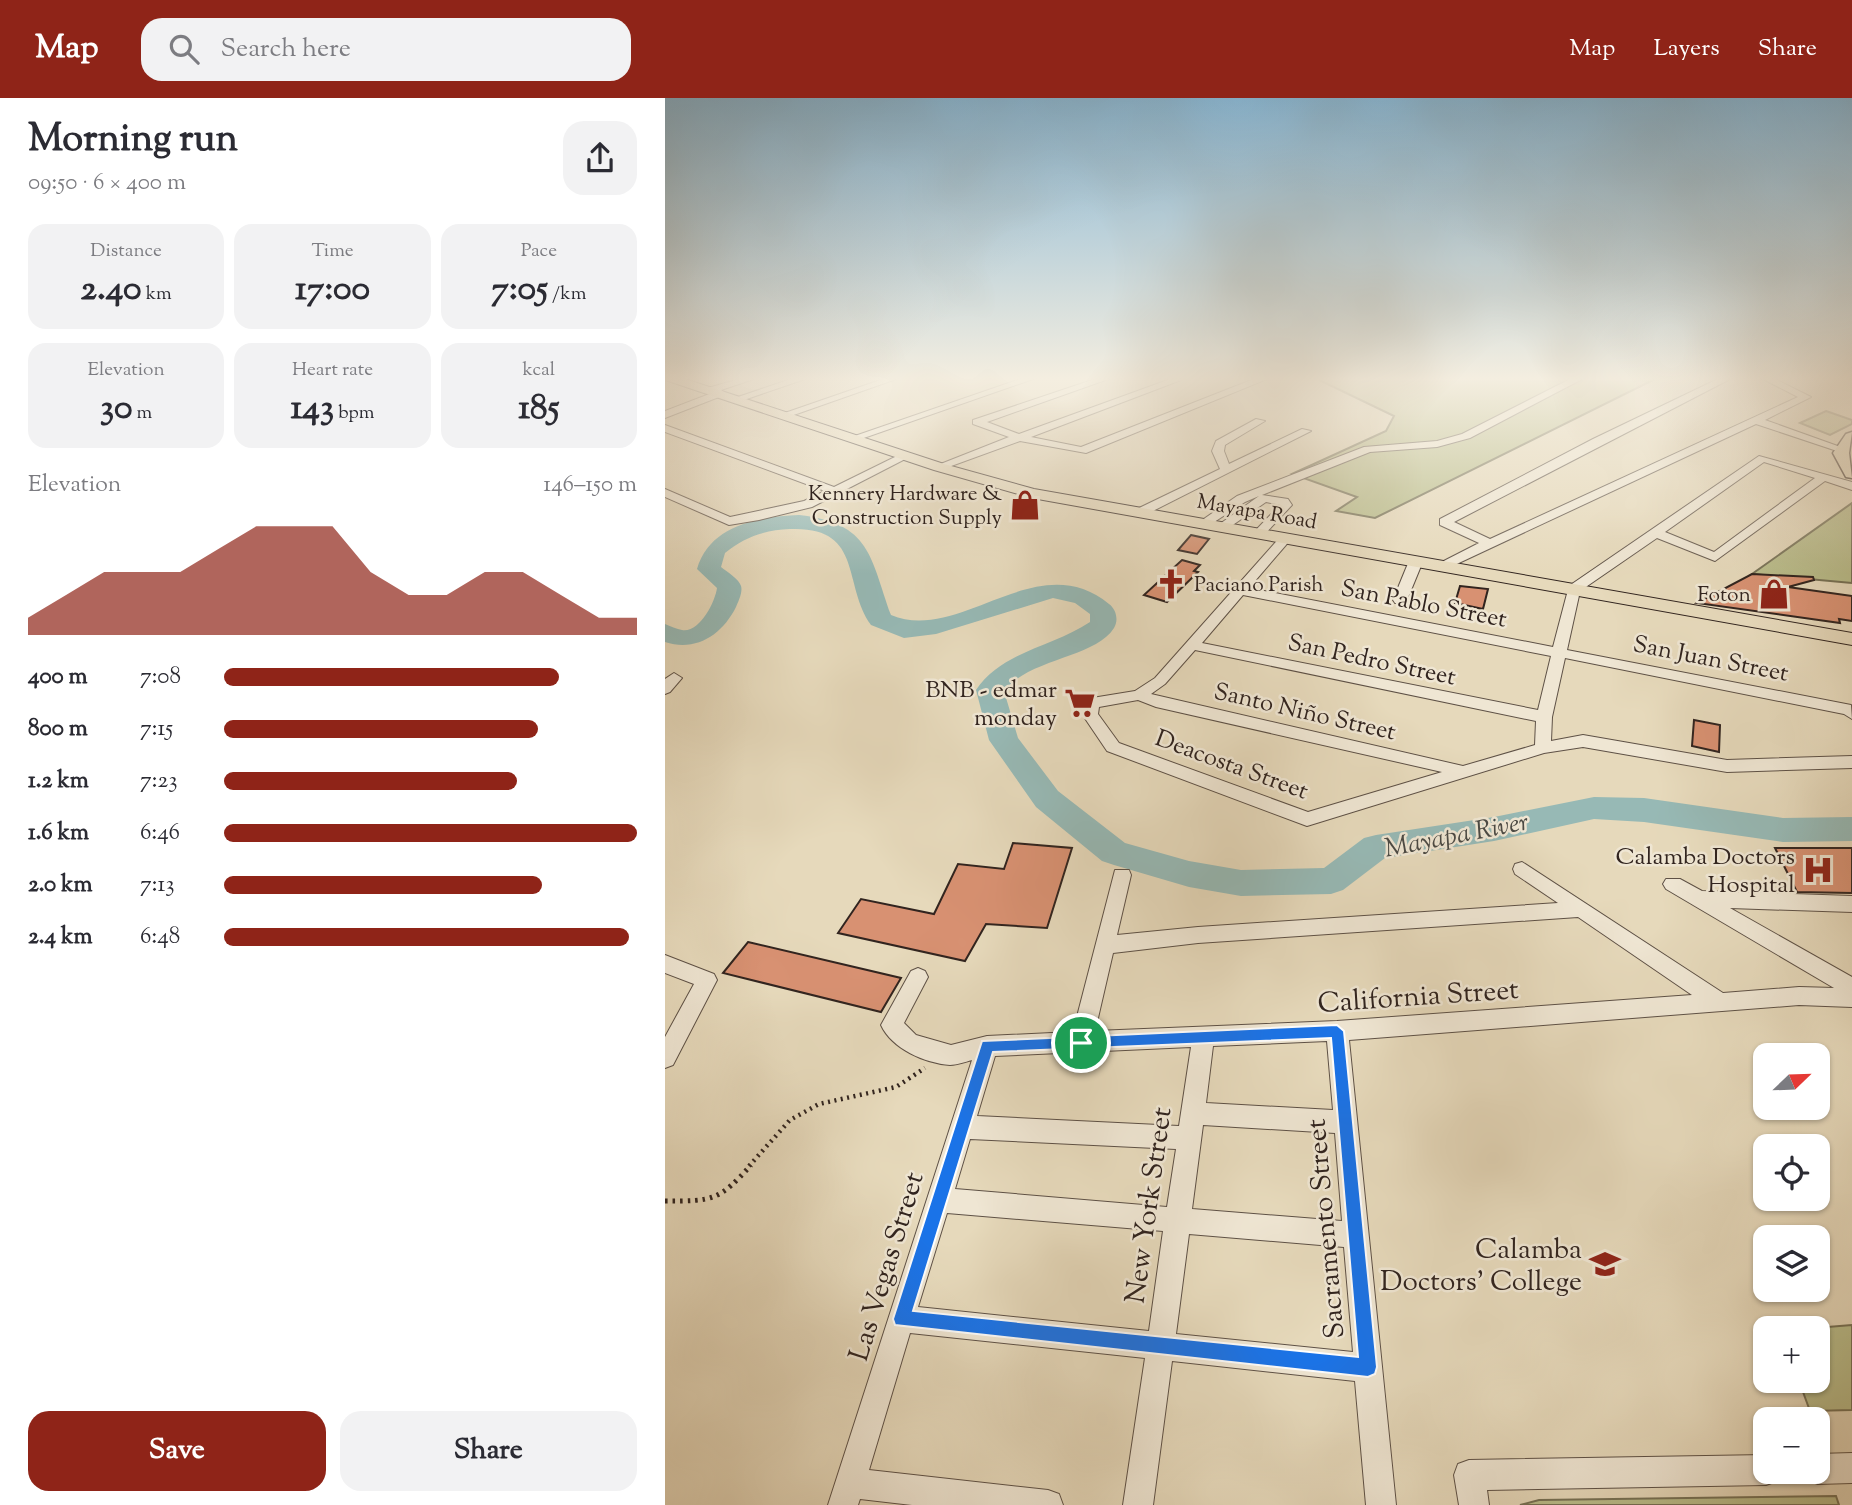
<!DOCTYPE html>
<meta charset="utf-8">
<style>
:root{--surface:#fff;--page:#f2f2f3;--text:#2b2b33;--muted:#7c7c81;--accent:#8f2418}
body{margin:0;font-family:"Sorts Mill Goudy",serif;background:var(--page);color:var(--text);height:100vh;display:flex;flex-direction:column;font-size:26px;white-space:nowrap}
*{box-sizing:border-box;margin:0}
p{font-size:23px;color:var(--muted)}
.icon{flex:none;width:38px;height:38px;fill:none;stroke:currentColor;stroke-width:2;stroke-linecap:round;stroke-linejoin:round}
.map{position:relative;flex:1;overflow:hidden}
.side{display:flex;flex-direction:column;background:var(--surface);width:665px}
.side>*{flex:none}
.needle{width:46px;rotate:67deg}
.tools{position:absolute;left:1088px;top:945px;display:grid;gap:14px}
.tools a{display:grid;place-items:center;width:77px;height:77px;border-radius:14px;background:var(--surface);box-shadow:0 2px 5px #0004;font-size:35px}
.pin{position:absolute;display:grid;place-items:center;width:60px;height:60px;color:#fff;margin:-30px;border:4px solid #fff;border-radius:50%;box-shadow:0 2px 7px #0007}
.round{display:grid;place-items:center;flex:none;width:74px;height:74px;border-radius:21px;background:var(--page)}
.overview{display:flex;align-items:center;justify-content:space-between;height:119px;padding:0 28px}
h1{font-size:38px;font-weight:700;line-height:52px}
.figures{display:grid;grid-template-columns:repeat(3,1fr);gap:10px;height:119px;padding:7px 28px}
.figures div{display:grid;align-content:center;border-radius:18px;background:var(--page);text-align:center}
.figures b{font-size:35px;font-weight:700}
.figures small{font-size:19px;font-weight:400}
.figures p{font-size:19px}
.chart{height:196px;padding:14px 28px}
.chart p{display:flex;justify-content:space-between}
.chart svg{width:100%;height:126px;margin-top:7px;fill:var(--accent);opacity:.7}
.primary-button{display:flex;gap:14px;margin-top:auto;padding:14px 28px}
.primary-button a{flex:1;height:80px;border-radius:21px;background:var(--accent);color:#fff;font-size:28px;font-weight:700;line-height:80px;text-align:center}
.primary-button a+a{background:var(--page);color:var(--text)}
ul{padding:0 28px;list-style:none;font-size:23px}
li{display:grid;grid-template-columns:112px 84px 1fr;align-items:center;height:52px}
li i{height:18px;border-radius:9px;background:var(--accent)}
header{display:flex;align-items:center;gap:42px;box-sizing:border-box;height:98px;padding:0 35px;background:var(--accent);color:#fff}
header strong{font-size:33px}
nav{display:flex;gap:38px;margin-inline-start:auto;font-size:24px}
.search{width:490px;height:63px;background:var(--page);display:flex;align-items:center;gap:18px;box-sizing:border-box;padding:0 24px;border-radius:21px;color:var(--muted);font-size:26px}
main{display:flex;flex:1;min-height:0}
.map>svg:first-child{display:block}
</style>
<header>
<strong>Map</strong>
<div class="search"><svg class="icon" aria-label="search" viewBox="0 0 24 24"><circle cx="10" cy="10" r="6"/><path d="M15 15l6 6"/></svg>Search here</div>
<nav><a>Map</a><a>Layers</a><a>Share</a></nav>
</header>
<main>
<section class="side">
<div class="overview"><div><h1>Morning run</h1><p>09:50 · 6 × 400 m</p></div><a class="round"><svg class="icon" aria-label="share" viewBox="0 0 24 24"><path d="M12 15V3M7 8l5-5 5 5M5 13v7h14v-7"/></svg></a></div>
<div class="figures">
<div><p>Distance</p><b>2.40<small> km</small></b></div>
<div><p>Time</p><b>17:00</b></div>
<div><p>Pace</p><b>7:05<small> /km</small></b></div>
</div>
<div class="figures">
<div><p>Elevation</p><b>30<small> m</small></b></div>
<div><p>Heart rate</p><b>143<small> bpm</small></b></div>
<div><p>kcal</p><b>185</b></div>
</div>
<div class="chart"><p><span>Elevation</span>146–150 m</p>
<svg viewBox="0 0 160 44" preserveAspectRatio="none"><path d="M0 44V38L10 30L20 22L30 22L40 22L50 14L60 6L70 6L80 6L90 22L100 30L110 30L120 22L130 22L140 30L150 38L160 38V44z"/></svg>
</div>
<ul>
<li><b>400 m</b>7:08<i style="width:81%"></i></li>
<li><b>800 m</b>7:15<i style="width:76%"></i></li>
<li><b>1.2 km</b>7:23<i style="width:71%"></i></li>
<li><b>1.6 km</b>6:46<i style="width:100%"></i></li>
<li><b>2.0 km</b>7:13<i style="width:77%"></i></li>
<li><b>2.4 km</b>6:48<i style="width:98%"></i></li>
</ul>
<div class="primary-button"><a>Save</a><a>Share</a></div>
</section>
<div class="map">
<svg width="1187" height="1407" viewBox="0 0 1187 1407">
<rect width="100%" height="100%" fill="#e6d9bb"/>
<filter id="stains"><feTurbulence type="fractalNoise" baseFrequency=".00286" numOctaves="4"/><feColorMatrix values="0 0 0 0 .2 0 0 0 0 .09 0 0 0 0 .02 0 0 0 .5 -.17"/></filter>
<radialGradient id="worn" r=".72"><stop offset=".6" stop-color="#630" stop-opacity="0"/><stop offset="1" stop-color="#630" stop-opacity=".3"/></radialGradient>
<g fill="#babe8c" stroke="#767156" stroke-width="2">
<polygon points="648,279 994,279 710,420 671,413 692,399 627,376 721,333 729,318"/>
<polygon points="1161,313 1187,322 1187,326 1165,337 1135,325"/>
<polygon points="1187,405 1187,485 1087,476"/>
<polygon points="1187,1227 1187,1312 1145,1313 1134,1283 1153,1283 1153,1230 1150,1230"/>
<polygon points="1171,1398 1174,1407 855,1407 874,1402"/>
</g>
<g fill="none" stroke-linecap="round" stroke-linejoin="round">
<path fill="#97b9b5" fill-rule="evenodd" d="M 134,417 C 206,425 205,459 226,517 C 295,546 372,447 444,506 C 451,511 454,522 449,530 C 430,560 365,560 339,593 L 353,640 L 393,693 L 460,745 L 524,763 L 576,772 L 659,770 L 699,740 L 711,737 L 829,719 L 929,699 L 979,700 L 1118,720 L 1187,719 L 1187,743 L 1118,744 L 979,724 L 929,721 L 829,743 L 720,760 L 678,792 L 666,796 L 576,798 L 524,789 L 449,767 L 437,763 L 371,709 L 324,642 L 311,592 C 337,553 388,549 425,524 L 425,516 L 410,505 L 388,500 L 271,536 L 239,540 L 206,527 C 177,486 199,428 125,431 C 100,432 79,439 60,455 L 56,469 C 62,474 74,481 76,488 C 78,494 73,504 71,509 C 57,537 31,554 0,544 L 0,526 C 5,528 12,531 17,532 C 35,535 50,504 52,490 L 32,471 C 45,427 92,419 134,417 Z"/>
</g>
<g fill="#d89172" stroke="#31241f" stroke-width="2">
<polygon points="526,437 544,441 532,456 513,452"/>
<polygon points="517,462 535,467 529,473 533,474 502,504 479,497"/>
<polygon points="1087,476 1148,479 1149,482 1123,489 1187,498 1187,523 1174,521 1175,525 1032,505"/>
<polygon points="795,488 823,491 818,511 790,505"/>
<polygon points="1029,622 1055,627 1054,654 1027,648"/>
<polygon points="348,745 407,750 382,830 321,826 300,863 173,835 196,801 269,816 293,766 339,771"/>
<polygon points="1110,750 1187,750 1187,795 1132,794"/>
<polygon points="83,844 236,880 216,914 58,875"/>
</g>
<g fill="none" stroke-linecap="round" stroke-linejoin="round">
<g stroke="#5e5146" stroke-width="2">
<g id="minor">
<polygon points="81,279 95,279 56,292 60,295 59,297 0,320 0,313 47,295 43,294 43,290"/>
<polygon points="132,279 146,279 76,303 67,301"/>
<polygon points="224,279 237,279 123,319 114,317"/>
<polygon points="361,279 374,279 193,342 184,340"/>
<polygon points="436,279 449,279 322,324 354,336 511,279 524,279 366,339 416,349 594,279 607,279 421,355 355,343 278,371 268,369 344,339 308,326 308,322"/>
<polygon points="909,279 921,279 805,340 772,349 705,354 597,397 623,401 627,407 598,438 588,435 615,407 601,404 562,431 552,428 594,398 580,404 543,428 533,425 572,398 699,349 772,343 797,336"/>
<polygon points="1057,279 1069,279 789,424 825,441 1133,299 1094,279 1106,279 1146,299 1100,322 1181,351 1172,353 1091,326 781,471 776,472 769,468 814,445 775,427 775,421 928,341"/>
<polygon points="591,321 600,323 560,347 559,353 564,366 637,331 646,333 478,418 470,418 470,412 555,371 547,353 551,343"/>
<polygon points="0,327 169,389 236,356 246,358 147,409 94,422 64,427 0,399 0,391 65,419 139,403 160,393 0,334"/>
<path d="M 1094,358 L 1187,384 L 1187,392 L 1160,383 L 1050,463 L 992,440 L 915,493 L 902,552 L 1186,607 L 1187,621 L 1179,616 L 900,560 L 887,619 L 886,643 L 918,637 L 1062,662 L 1187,658 L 1187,670 L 1062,674 L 918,649 L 879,655 L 642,728 L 442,653 L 417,616 L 421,601 L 470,593 L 490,580 L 617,437 L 621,436 L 627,440 L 584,490 L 888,549 L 904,488 ZM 1099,364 L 1150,380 L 1049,454 L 1000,434 ZM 578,497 L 886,558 L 873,612 L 537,545 ZM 530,552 L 871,623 L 870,647 L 798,668 L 486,596 L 500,586 ZM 473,602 L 491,609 L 777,674 L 643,714 L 454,645 L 433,616 L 434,609 Z"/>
<polygon points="751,459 758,463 742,502 740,505 730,505 728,502 744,463"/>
<polygon points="9,575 17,580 5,594 0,596 0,581"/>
<path d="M 857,764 L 1058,895 L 1134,889 L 1169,890 L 1001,791 L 998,786 L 1001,781 L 1015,781 L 1037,793 L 1187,798 L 1187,814 L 1065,810 L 1187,879 L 1187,909 L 1134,907 L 684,942 L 731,1407 L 701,1407 L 690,1283 L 507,1263 L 488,1407 L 458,1407 L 480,1260 L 245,1235 L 204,1372 L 383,1392 L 394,1396 L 398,1407 L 247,1407 L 195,1401 L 193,1407 L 163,1407 L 307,962 C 300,964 291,967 285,967 C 260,965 227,951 216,927 L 246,873 L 253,870 L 260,873 L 263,879 L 239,925 L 251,937 L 286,947 L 322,938 L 408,934 L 450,772 L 464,772 L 466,777 L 452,837 L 533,829 L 893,805 L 850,776 L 848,771 L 850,766 ZM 913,819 L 1027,897 L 672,923 L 430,933 L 448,855 L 533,845 ZM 662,943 L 668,1012 L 541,1005 L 548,948 ZM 526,949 L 514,1028 L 312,1018 L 330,958 ZM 538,1027 L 670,1035 L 677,1123 L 527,1111 ZM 305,1041 L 511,1051 L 502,1109 L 290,1091 ZM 282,1115 L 498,1133 L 484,1233 L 253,1209 ZM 524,1136 L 679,1149 L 688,1254 L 511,1236 Z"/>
<polygon points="0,857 49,876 52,882 8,967 0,970 0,939 29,886 0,875"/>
<polygon points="1187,1355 1187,1385 1153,1386 1142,1382 1139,1374 1153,1374 1153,1356"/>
<polygon points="1101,1357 1101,1374 1115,1374 1112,1383 1101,1387 822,1392 824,1407 794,1407 789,1377 793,1366 804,1362"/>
</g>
</g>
<g stroke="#31241f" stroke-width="2">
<polygon id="major" points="0,279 14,279 279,366 369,391 1187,535 1187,547 367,400 269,372 0,282"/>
</g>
<g stroke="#31241f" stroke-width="3">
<polygon id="highway" points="1187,334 1184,355 1187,380 1181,379 1168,355 1181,336"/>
</g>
<polyline stroke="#31241f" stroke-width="4.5" stroke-dasharray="2 4.5" stroke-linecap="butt" points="84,1068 125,1022 154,1006 231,989 260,970"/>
<path stroke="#31241f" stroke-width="5" stroke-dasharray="2.5 5" stroke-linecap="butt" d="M 0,1103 C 48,1103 54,1103 86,1067"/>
<use href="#minor" fill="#efe6d3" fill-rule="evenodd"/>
<use href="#major" fill="#e6d9bb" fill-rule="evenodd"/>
<use href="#highway" fill="#e6d9bb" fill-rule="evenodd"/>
</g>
<linearGradient id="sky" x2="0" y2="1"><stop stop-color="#87b6d4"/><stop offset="0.59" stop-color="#f4eee0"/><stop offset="1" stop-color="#f4eee0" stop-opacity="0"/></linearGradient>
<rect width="1187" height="476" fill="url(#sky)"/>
<path fill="#1a73e8" stroke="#fff" stroke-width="2" fill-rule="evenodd" d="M 672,927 L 679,933 L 712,1269 L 710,1276 L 703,1279 L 230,1227 L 228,1221 L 317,943 ZM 666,940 L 693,1259 L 248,1213 L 328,954 Z"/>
<defs>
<g id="shop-bare" transform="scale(2.415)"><path d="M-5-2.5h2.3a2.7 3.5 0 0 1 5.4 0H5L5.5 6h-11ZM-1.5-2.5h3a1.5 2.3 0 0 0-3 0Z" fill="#8f2418" stroke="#efe6d3" stroke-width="2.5" paint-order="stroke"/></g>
<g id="church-bare" transform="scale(2.415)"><path d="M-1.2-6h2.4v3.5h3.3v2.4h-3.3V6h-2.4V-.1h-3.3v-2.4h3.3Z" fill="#8f2418" stroke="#efe6d3" stroke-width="2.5" paint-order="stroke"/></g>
<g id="supermarket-bare" transform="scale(2.415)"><path d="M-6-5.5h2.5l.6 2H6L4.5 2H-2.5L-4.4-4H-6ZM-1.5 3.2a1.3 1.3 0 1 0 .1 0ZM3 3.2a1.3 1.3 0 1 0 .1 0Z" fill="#8f2418" stroke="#efe6d3" stroke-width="2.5" paint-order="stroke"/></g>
<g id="hospital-bare" transform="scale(2.415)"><path d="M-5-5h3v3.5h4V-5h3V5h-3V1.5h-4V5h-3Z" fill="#8f2418" stroke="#efe6d3" stroke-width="2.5" paint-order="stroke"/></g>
<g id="university-bare" transform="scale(2.415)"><path d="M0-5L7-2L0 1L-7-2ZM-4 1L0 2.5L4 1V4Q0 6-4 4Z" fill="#8f2418" stroke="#efe6d3" stroke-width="2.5" paint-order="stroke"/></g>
</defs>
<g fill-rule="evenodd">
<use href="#shop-bare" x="360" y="407"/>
<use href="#church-bare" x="506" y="486"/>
<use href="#shop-bare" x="1109" y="496"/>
<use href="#supermarket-bare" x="415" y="605"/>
<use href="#hospital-bare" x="1153" y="772"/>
<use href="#university-bare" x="940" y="1166"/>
</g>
<g text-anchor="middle" stroke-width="5" stroke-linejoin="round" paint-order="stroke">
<g font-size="21" fill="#31241f" stroke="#efe6d3" text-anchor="end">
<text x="337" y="402">Kennery Hardware &amp;<tspan x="337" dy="24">Construction Supply</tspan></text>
<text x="529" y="493" text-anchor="start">Paciano Parish</text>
<text x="1086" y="503">Foton</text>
</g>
<g font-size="21" fill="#31241f" stroke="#efe6d3">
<text transform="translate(592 413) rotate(10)" y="7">Mayapa Road</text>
</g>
<g font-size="24" fill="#31241f" stroke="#efe6d3">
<text transform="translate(759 505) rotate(11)" y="8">San Pablo Street</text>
<text transform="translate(1046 560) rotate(11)" y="8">San Juan Street</text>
<text transform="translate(707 561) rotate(12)" y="8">San Pedro Street</text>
<text transform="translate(640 613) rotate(13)" y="8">Santo Niño Street</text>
<text transform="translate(567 666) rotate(20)" y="8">Deacosta Street</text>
</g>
<g font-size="24" fill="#31241f" stroke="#efe6d3" text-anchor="end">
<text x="392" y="599">BNB - edmar<tspan x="392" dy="28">monday</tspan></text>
<text x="1130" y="766">Calamba Doctors<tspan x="1130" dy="28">Hospital</tspan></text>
</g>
<g font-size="26" font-style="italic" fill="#4a4944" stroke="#efe6d3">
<text transform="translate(791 736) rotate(-11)" y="9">Mayapa River</text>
</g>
<g font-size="28" fill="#31241f" stroke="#efe6d3">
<text transform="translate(753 897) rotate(-4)" y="10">California Street</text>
<text transform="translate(482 1107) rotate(-82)" y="10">New York Street</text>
<text transform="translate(659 1131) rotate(-95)" y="10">Sacramento Street</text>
<text transform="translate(220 1168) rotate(-73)" y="10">Las Vegas Street</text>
</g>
<g font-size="28" fill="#31241f" stroke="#efe6d3" text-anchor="end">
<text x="917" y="1160">Calamba<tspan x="917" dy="32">Doctors' College</tspan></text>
</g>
</g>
<rect width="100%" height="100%" filter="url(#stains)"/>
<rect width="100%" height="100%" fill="url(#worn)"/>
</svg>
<div class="tools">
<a><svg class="needle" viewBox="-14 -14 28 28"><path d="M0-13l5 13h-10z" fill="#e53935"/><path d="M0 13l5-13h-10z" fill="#7c7c81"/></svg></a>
<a><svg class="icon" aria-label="locate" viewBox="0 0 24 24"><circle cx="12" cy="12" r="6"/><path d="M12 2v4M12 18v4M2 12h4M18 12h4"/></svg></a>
<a><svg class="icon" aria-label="layers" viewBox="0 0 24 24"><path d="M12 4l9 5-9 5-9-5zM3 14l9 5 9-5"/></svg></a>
<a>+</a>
<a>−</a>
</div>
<div class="pin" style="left:416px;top:945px;background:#1e9e55"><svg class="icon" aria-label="arrive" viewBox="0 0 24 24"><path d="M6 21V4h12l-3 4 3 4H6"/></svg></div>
</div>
</main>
